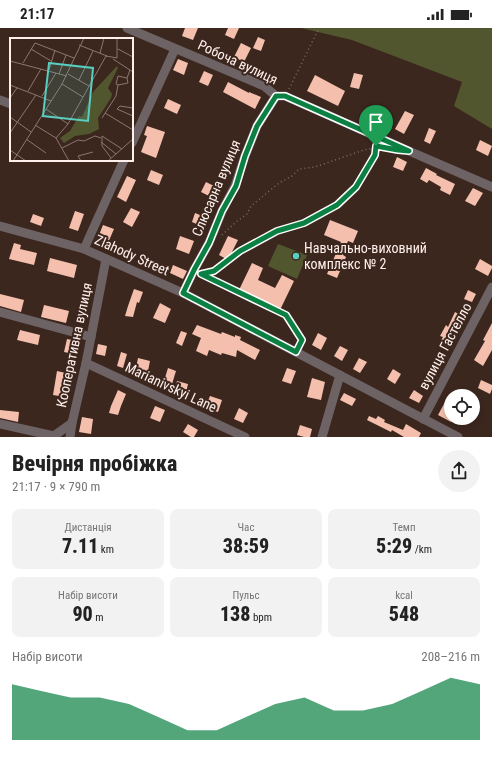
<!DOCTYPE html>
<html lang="uk">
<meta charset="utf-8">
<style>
:root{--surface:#fff;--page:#f2f2f2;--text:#222;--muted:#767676;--accent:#0b8043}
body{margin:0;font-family:"Roboto Condensed",sans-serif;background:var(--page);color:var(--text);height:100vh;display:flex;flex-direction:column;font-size:15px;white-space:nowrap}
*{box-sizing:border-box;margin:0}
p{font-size:13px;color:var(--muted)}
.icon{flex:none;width:22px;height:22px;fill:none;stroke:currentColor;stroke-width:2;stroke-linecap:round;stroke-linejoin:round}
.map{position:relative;height:409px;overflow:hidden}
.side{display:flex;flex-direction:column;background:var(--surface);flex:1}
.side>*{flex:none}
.fabs{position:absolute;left:444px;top:361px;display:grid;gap:8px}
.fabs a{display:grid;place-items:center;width:36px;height:36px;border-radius:50%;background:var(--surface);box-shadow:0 2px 6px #0003;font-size:20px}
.pin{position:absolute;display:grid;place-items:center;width:34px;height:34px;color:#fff;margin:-41px -17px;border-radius:50% 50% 50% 0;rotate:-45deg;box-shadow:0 0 4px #0007}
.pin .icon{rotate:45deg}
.round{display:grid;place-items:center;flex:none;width:42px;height:42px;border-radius:21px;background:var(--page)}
.head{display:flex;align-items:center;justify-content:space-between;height:68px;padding:0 12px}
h1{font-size:22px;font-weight:800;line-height:30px}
.figures{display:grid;grid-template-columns:repeat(3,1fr);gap:6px;height:68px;padding:4px 12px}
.figures div{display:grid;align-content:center;border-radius:8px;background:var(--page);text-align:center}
.figures b{font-size:20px;font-weight:800}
.figures small{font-size:11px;font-weight:400}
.figures p{font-size:11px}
.chart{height:112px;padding:8px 12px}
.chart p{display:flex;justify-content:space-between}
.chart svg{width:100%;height:72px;margin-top:4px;fill:var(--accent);opacity:.7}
.status{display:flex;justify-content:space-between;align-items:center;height:28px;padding:0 20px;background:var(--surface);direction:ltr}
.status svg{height:11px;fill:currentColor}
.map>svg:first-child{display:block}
</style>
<div class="status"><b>21:17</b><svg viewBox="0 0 49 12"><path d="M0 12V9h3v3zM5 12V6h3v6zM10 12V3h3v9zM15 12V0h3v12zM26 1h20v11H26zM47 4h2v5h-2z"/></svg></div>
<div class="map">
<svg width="492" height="409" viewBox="0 0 492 409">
<rect width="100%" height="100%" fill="#3c271f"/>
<g fill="#52562e">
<polygon points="301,0 492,0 492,101 454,78 462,54 352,12"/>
<polygon points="278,216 307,227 297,251 268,238"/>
</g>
<g fill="#f4c0ad">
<polygon points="185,0 198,0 193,12 182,8"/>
<polygon points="228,0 239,0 234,11 225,7"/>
<polygon points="258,9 265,12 261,23 253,20"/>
<polygon points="241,15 251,20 244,34 234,29"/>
<polygon points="178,31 188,35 184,47 173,42"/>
<polygon points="204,43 213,47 208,58 199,54"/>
<polygon points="354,45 363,47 359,61 350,59"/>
<polygon points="315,47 345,63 338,78 307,63"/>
<polygon points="228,54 249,65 249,64 261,69 255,81 223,64"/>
<polygon points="168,71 181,77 177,86 164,80"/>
<polygon points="405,83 414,87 404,106 395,101"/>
<polygon points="147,98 165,104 156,130 141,124 147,108 144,107"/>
<polygon points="429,100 436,103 430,116 424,113"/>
<polygon points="480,112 492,118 488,128 476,122"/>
<polygon points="397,129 407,134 403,143 393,139"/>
<polygon points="426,140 437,146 436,147 455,156 450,167 440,162 441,159 429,152 427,155 420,151"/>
<polygon points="151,142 163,147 159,157 147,152"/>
<polygon points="127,148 136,152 126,174 117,169"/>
<polygon points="206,154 218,160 213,170 201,164"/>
<polygon points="473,160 483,165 475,178 465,173"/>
<polygon points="131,180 140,184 132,199 123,194"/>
<polygon points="75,183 84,186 78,203 69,200"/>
<polygon points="195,185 205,189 201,198 192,194"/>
<polygon points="33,186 44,190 41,198 30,194"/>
<polygon points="330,192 358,203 353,215 348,213 343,227 346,229 337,250 327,246 341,214 324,207"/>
<polygon points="103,197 114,201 107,217 97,212"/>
<polygon points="180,208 194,213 189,226 176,221"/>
<polygon points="228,208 238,212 228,232 219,227"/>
<polygon points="14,215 21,217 20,221 37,225 34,237 9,231"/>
<polygon points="50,230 77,237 74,250 47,243"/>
<polygon points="480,231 492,238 492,240 488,248 475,241"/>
<polygon points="252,235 263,240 258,252 275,260 282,247 294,253 280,282 266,275 265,276 248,268 249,267 239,262"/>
<polygon points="173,237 187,243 183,251 170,245"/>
<polygon points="134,261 143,264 139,275 137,274 133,289 125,288 128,278"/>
<polygon points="468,262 476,266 472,274 464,271"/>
<polygon points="0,266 24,272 21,284 0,278"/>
<polygon points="160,275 171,281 165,295 153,290"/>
<polygon points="44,277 69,283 66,295 41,289"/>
<polygon points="455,284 460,287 453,301 455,303 447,318 440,314 443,309 440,308 446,297 448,299"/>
<polygon points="492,295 492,322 483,338 474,332 485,313 483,312"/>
<polygon points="197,297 221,306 222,304 235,309 235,307 241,309 240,312 260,322 255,332 237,322 236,329 222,325 221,327 209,322 207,328 196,323 201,310 192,306"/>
<polygon points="20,302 40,307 38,317 17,312"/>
<polygon points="181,303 187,305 182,318 176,315"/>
<polygon points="318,305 327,310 321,322 312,317"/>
<polygon points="67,311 77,313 74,326 64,324"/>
<polygon points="98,316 107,318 105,328 96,326"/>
<polygon points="340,318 348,322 342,333 334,328"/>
<polygon points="121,324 127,326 123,340 117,338"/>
<polygon points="138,330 150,333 147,348 135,345"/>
<polygon points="359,330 367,334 360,345 353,341"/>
<polygon points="168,340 176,343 172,356 164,353"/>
<polygon points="287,340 296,343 291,356 282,353"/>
<polygon points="393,341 401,346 395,356 387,351"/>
<polygon points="57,343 70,346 65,369 53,367"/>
<polygon points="312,350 325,354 321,372 307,369"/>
<polygon points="481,352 492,357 492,361 490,366 478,360"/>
<polygon points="177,353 188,356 185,369 174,366"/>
<polygon points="118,362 126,366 121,378 118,387 109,385 111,378"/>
<polygon points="414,362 423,368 419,375 409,370"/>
<polygon points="344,365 356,371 352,378 340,372"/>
<polygon points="210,368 222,372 218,384 205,380"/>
<polygon points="445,374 451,377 451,394 438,387"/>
<polygon points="155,378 165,382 160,394 150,390"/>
<polygon points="239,380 248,385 243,395 234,391"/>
<polygon points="0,382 19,384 18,394 0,390"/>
<polygon points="369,388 376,391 378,388 385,392 384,394 403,402 406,396 421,405 419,409 404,409 392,402 391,404 367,392"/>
<polygon points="82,389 93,391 91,406 79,404"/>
<polygon points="188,396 198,402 194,409 191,409 183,404"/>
<polygon points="300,397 312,401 310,409 304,409 297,407"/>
</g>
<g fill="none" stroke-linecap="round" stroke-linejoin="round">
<g stroke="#7e6b64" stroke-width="1.5" stroke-dasharray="1 3" stroke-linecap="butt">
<polyline points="289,61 319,0"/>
<polyline points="222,207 236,194 247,186 251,178 279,155 292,148 299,141 315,139 364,122 375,120"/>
<polyline points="201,246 214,243 240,223 277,203 304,195 337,177 356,159 375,127 376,118 377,118"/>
<polyline points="201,246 286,287 302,311 300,317"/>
</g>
<g stroke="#6d6264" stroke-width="9">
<polyline points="127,0 264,58 276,68 285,68 409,123 492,159"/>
<polyline points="0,72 11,76"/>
<polyline points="132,115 175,21"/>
<polyline points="0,198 84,221 183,265 458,409"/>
<polyline points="84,221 124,132"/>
<polyline points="183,265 194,242 209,215 222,183 235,158 245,128 257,98 276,68"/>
<polyline points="0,284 91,309"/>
<polyline points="86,335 245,409"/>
<polyline points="423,391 492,259"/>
<polyline points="0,396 54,408 72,395"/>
<polyline points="70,409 72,395 86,335 106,231"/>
<polyline points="322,409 340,347"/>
</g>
</g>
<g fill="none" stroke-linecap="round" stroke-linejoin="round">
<g stroke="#fff" stroke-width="8">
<polygon id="route" points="276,68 285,68 409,123 398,122 376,118 375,127 356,159 337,177 304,195 277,203 240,223 214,243 201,246 286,287 302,312 296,324 183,265 194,242 209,215 222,183 236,158 245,128 257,98"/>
</g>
<use href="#route" stroke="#0b8043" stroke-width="5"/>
</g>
<circle fill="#58cec0" stroke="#3c271f" stroke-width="1.5" cx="296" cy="228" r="4"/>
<g text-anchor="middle" stroke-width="4" stroke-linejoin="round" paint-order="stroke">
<g font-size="14" fill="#fff0eb" stroke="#3c271f">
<text transform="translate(238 34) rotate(25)" y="5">Робоча вулиця</text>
<text transform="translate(216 160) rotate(-67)" y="5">Слюсарна вулиця</text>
<text transform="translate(132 227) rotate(24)" y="5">Zlahody Street</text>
<text transform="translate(74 317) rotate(-78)" y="5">Кооперативна вулиця</text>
<text transform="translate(445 318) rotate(-62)" y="5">вулиця Гастелло</text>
<text transform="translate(171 359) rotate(25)" y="5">Marianivskyi Lane</text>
</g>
<g font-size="14" fill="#fff0eb" stroke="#3c271f" text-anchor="start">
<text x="304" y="225">Навчально-виховний<tspan x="304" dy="16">комплекс № 2</tspan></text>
</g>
</g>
<g transform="translate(10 10)">
<rect width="123" height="123" fill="#3c271f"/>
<path d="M 107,28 L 108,30 L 98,50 L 102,56 L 101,60 L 88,80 L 89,91 L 79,96 L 65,98 L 54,105 L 50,100 L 60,93 L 69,78 L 72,79 L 83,54 Z" fill="#52562e"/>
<path fill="none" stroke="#8a7771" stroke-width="1" d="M 69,7 L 97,18M 21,11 L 41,23M 108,11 L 123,19M 90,15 L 94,0M 103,21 L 123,34M 0,23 L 57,38M 13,25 L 25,5 L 64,20M 39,32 L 45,12M 49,36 L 56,17M 58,36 L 79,48M 69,42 L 83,13M 52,46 L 73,59M 0,47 L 41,63M 108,47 L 106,46 L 108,38 L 117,40M 18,53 L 31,31M 32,58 L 46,35M 0,60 L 7,50M 123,70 L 110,68 L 107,71 L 123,78M 36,71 L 58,86M 95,75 L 123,92M 0,79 L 21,94M 92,80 L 106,58 L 108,47 L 118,45 L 117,40 L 120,32M 25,87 L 46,100 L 59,123M 0,95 L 26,57M 46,100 L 58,86 L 96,18 L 107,20 L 107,0M 16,101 L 36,115M 91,104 L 106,116M 52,110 L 68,102 L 74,103 L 85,98 L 91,100M 0,112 L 16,123M 101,120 L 92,108 L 92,98 L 112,111M 3,123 L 52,46 L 74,0M 71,123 L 68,118 L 83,114M 98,123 L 123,101"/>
<path fill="#58cec0" fill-opacity="0.15" stroke="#58cec0" stroke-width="2" d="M 39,25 L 83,30 L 78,83 L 33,78 Z"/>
<rect width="123" height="123" fill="none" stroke="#fff0eb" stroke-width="2"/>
</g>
</svg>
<div class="fabs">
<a><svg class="icon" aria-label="locate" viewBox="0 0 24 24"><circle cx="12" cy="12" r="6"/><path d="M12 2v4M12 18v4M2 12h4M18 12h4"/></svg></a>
</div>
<div class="pin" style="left:376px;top:118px;background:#1e9e55"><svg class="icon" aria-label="arrive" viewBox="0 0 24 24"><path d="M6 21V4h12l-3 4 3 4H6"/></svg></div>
</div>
<section class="side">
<div class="head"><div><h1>Вечірня пробіжка</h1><p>21:17 · 9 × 790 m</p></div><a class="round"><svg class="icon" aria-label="share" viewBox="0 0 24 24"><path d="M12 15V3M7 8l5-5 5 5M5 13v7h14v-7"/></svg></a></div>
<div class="figures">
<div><p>Дистанція</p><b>7.11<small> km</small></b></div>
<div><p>Час</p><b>38:59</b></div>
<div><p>Темп</p><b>5:29<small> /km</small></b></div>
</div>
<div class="figures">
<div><p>Набір висоти</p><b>90<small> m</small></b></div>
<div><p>Пульс</p><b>138<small> bpm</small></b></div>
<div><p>kcal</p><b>548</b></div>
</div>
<div class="chart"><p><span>Набір висоти</span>208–216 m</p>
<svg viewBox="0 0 160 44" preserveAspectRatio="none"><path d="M0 44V10L10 14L20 18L30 18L40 22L50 30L60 38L70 38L80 30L90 22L100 18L110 26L120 26L130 22L140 14L150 6L160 10V44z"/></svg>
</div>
</section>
